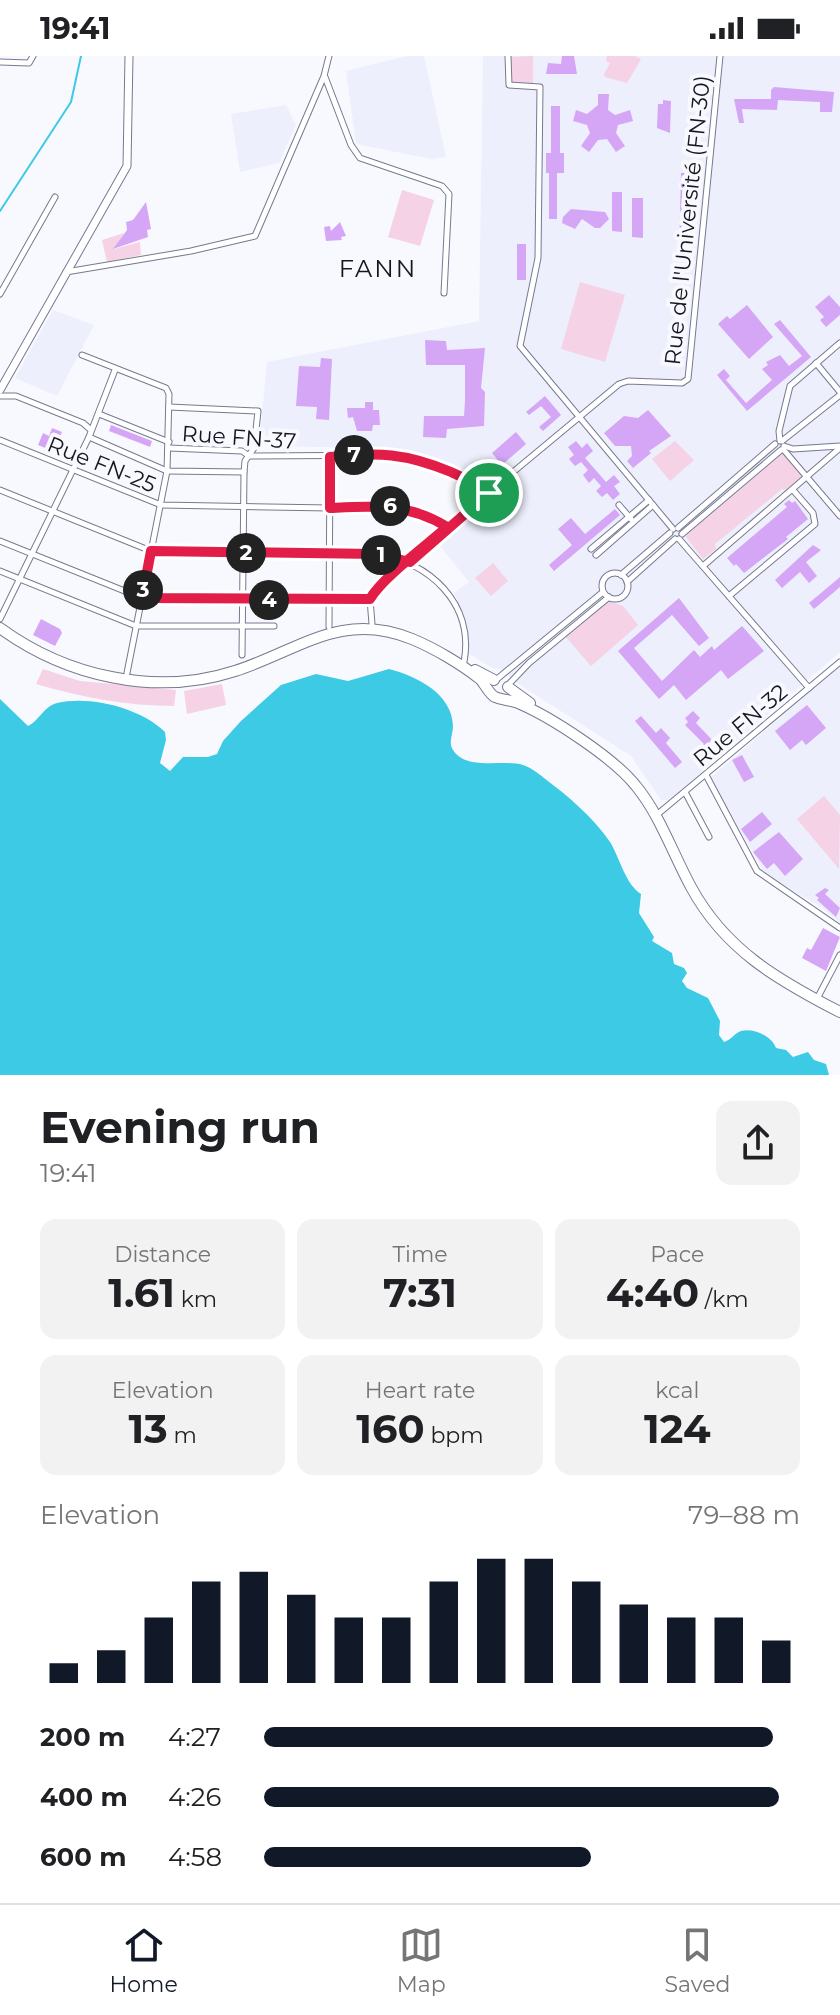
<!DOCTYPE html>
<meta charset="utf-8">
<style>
:root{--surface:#fff;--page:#f2f2f2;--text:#202124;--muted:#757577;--line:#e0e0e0;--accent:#111827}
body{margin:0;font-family:Montserrat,sans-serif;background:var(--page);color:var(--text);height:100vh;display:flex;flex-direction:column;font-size:30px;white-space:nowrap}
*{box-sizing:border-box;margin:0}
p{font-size:26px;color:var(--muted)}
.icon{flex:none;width:44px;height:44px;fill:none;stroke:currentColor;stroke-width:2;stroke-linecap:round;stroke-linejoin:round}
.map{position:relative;height:1019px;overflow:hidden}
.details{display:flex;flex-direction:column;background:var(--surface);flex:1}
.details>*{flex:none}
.pin{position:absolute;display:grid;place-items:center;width:68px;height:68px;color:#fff;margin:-34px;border:4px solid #fff;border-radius:50%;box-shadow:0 2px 8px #0007}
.km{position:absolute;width:40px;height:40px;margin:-20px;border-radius:50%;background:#222;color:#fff;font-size:22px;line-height:40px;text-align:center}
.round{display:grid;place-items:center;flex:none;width:84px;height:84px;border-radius:16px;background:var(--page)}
.summary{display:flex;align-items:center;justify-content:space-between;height:136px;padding:0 40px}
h1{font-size:44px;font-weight:700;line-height:60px}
.metrics{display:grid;grid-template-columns:repeat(3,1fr);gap:12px;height:136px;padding:8px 40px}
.metrics div{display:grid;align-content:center;border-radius:16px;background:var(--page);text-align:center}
.metrics b{font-size:40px;font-weight:700}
.metrics small{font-size:22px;font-weight:400}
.metrics p{font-size:22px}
.chart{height:224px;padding:16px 40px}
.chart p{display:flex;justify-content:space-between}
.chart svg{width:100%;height:144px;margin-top:8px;stroke:var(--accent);stroke-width:6}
ul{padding:0 40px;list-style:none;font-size:26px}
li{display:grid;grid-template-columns:128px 96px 1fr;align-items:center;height:60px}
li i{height:20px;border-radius:10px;background:var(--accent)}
.status{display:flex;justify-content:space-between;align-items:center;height:56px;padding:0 40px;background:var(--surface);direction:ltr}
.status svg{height:22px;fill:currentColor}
.tab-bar{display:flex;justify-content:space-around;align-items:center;height:112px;border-top:2px solid var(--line);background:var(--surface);font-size:22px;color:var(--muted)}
.tab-bar a{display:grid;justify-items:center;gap:4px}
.tab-bar .current{color:var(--accent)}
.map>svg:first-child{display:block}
</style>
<div class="status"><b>19:41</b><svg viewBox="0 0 49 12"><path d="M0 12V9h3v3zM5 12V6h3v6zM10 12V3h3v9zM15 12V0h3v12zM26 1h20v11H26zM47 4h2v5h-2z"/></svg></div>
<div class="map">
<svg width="840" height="1019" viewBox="0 0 840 1019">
<rect width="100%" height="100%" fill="#f8f9fe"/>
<g fill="#edeffc">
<polygon points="407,0 424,0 446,101 431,103 356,88 346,15"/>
<polygon points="483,0 840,0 840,596 669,744 661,744 631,700 517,627 501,613 492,612 468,597 463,557 454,537 469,526 435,484 499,434 427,400 376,392 259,390 267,306 479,265"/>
<polygon points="286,49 296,69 279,107 240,116 231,58"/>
<polygon points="53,254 94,269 57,340 15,322"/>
<polygon points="840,610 840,867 821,851 765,818 710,722"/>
</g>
<g fill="#f5d2e5">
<polygon points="533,0 533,28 511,28 510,1"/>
<polygon points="607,0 635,0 641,3 627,27 605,21 604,18 610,7 606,5"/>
<polygon points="402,134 434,144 420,190 388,181"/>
<polygon points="124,177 114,193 140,186 141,199 107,206 102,184"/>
<polygon points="580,226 625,239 605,306 561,293"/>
<polygon points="675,385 694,404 670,425 652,403"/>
<polygon points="783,397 802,421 785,434 782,433 715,488 716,493 703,503 686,481 687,478"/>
<polygon points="493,507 508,525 491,540 475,522"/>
<polygon points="608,545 623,550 638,569 591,610 565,580"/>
<path d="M 43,613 L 80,625 L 176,634 L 174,650 C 127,650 81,641 36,628 Z"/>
<polygon points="222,628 226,649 187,658 184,635"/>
<polygon points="824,740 840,759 839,813 797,763"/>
</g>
<path fill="#3ccae4" d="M 389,613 C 416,620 452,637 453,670 C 453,679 448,686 453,694 C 466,715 503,703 523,709 C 530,711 538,717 544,722 C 568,740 593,761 610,786 C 620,802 625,828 641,838 L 639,857 L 654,881 L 652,885 L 672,897 L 674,908 L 684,912 L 687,917 L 682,925 L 687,932 L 708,942 L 720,965 L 719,979 L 724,986 C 731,984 735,977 741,975 C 754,972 772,980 776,992 L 786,994 L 793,1001 L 808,996 L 814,1004 L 826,1008 L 829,1019 L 0,1019 L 0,643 L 28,670 C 39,665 44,650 57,647 C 90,639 141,652 165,676 L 166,684 L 160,707 L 170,715 L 183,701 L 208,701 L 217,698 L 223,685 L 241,665 L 281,629 L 316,618 L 348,625 Z"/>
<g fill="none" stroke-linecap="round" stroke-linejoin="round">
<polyline stroke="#3ccae4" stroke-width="2" points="0,155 71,46 81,0"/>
</g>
<g fill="#d6a6f6">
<polygon points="562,0 574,0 577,18 546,18 548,7 561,8"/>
<polygon points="774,31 834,36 832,56 820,56 820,46 778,44 777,54 742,53 744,67 739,67 734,43 771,43 771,34"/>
<polygon points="598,38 609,38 608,54 615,59 630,54 633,65 618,69 616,77 625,90 616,96 607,83 598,84 589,96 581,90 590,77 587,69 573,65 576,54 587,58 598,49"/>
<polygon points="663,44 671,45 670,77 657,72 658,48 663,48"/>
<polygon points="551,50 560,50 560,97 564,97 564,117 557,117 557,163 549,163 549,117 546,117 546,97 551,97"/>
<polygon points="681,117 690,117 689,199 679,199"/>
<polygon points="612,136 622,136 622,176 612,175"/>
<polygon points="632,142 643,142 643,182 632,181"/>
<polygon points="146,146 151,173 147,174 148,181 113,193 127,174 126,166 133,164"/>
<polygon points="571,153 605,156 609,163 600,172 595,172 582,163 575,173 562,167 563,161"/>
<polygon points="340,166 346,180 341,181 342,184 326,185 324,171 330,170 331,175"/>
<rect x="517" y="188" width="9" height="36"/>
<polygon points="829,239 840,251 840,259 826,271 820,264 824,261 815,251"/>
<polygon points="747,249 773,281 749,303 718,268 727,260 730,263"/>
<polygon points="780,264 811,301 747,355 717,319 724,313 730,320 726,324 746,347 772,324 762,313 768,309 766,306 780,299 789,310 802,300 774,268"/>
<polygon points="425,284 446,285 447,294 485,292 481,332 485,336 484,370 447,373 446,382 423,381 424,360 464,360 465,345 465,309 426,309"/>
<polygon points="321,302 332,303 329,364 316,363 317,351 296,350 299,310 320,311"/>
<polygon points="545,340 561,359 543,375 539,371 551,361 541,350 529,359 526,356"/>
<polygon points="365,346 373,346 373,354 379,354 380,369 373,369 372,375 357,375 353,361 348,362 347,352 365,352"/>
<polygon points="648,354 671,380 649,395 651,397 633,412 627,405 632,400 631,390 615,390 604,377 624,360 638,362"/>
<polygon points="111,369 152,385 150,391 109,375"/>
<polygon points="52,372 62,376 59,383 72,389 67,401 38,389 43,377 49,380"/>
<polygon points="516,376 526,388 502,409 492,397"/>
<polygon points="576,385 582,392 587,387 593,395 585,402 606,426 614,419 620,426 614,430 620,438 613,444 607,437 602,441 596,435 601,430 594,422 589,427 583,419 588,414 581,406 575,410 569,403 574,399 568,391"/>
<polygon points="789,444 792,447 795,445 808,463 786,481 788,483 744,517 736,508 734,510 727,502 787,451 784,448"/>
<polygon points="615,453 620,459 554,515 549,509 572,489 558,473 571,462 585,478"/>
<polygon points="813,489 821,494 806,506 817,520 809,527 800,516 782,532 775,524"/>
<polygon points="840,521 840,531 814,553 809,547"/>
<polygon points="679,542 709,582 699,590 672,559 634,592 662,625 694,594 700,601 712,590 714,594 742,570 764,595 728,623 721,614 686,644 674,629 659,643 618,595"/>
<polygon points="41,563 60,573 62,577 55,590 33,579"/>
<polygon points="807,649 826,672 806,689 802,684 790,694 775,675"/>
<polygon points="693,655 700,662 696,667 715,687 703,698 704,700 700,704 694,697 704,688 685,669 688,666 685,662"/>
<polygon points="641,660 656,677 661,672 670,682 666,687 682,706 675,712 635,665"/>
<polygon points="742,699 754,721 744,726 732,704"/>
<polygon points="762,756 772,768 750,786 741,773"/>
<polygon points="779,776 803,803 785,820 774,807 767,813 753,796"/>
<polygon points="825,832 829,834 825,838 840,852 836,861 817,844 819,842 815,839"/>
<polygon points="823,872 840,881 826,915 802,902 807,892 811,894"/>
</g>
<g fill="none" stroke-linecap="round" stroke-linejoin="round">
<g stroke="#767991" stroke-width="7">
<g id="street">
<polyline points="508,0 509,29 540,31 538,202 520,290 673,473"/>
<polyline points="0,6 29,7 33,0"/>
<polyline points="325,21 351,89 360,102 442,130 449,138 444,237"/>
<polyline points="66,216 191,195 255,180 324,20 329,0"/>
<polyline points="0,238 55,141"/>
<polyline points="82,299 166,332 169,338 167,415 127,617"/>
<polyline points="816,307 840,336"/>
<polyline points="0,340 16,340 83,367 91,374"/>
<polyline points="169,351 258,355 254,392 245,405 244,416 242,599"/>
<polyline points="99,358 169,386"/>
<polyline points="89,381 167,415 244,416"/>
<polyline points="0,384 161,449 330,452 387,449 424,458 447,471"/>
<polyline points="780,385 779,375 790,330 840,287"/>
<polyline points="782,385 840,339"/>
<polyline points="784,390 793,393 840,390"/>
<polyline points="169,392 242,395 249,400 404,399 467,423 489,437"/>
<polyline points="783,393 840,460"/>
<path d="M 0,434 L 151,495 L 376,498 C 429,505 475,548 464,606"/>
<polyline points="619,449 631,463"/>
<polyline points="678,472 775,388"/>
<polyline points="682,478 781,394"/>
<polyline points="679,483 809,632"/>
<polyline points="0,485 142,542 370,543 447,471 619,328 628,325 682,327 688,323 720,0"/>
<polyline points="591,493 649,444"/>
<polyline points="596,499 653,449"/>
<polyline points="703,510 840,392"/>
<polyline points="0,515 136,570 274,570"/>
<circle cx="615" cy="530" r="13"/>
<polyline points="621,519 670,477"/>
<polyline points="627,526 675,483"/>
<polyline points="729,540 815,468 813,457 793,434"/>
<polyline points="370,543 372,568"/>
<polyline points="0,563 89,381 115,314"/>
<polyline points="329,571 330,401"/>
<polyline points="497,623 603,536"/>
<polyline points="508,629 529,607 609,541"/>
<polyline points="706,719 757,815 840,872"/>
<polyline points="685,736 709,781"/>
<polyline points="659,757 840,606"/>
<polyline points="819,939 840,899"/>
</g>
</g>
<g stroke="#767991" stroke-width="9">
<polyline id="secondary" points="0,334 127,110 129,0"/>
</g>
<g stroke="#767991" stroke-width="12">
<g id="highway">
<path d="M 0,572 C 66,620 155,641 235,615 C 298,595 341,554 412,583 C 434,592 461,608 480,623 C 485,628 489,638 495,641 C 502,644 511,644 518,647 C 551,661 614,702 636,730 C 660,759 673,798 691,831 C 725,894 778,924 840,956"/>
<polyline points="475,614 494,624"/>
<polyline points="508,631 530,647"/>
</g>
</g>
<use href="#street" stroke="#fff" stroke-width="5"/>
<use href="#secondary" stroke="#fff" stroke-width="7"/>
<use href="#highway" stroke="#fff" stroke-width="10"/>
</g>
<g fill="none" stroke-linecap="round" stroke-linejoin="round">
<g stroke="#fff" stroke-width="16">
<path id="route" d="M 489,437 L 410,506 L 376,498 L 151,495 L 142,542 L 370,543 C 382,522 427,489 447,471 C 409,447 374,450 330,452 L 330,401 C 379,396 405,397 451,416 C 464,422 478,428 489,437"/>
</g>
<use href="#route" stroke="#e11d48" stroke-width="10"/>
</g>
<g text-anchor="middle" stroke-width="8" stroke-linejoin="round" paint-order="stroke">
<g font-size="22" fill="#15161f" stroke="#f8f9fe">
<text transform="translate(687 164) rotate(-84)" y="8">Rue de l'Université (FN-30)</text>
<text transform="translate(239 381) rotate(4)" y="8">Rue FN-37</text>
<text transform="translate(102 408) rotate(22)" y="8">Rue FN-25</text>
<text transform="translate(740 669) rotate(-40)" y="8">Rue FN-32</text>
</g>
<g font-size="24" letter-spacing="2" fill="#15161f" stroke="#f8f9fe">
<text x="378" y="221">FANN</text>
</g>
</g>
</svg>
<div class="pin" style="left:489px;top:437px;background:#1e9e55"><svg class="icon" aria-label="arrive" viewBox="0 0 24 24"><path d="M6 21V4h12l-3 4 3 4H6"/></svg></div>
<b class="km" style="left:381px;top:499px">1</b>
<b class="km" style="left:246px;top:497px">2</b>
<b class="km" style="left:143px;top:534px">3</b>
<b class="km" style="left:269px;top:544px">4</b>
<b class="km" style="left:390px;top:450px">6</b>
<b class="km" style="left:354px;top:399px">7</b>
</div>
<section class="details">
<div class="summary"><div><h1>Evening run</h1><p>19:41</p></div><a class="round"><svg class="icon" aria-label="share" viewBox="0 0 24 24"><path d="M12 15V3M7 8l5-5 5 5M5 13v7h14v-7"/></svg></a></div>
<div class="metrics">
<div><p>Distance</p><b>1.61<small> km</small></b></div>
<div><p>Time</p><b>7:31</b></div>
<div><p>Pace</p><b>4:40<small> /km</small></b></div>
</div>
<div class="metrics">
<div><p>Elevation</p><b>13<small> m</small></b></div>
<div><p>Heart rate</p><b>160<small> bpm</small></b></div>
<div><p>kcal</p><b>124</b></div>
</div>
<div class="chart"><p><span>Elevation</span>79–88 m</p>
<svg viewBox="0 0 160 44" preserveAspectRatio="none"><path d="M5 44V38M15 44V34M25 44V24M35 44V13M45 44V10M55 44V17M65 44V24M75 44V24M85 44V13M95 44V6M105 44V6M115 44V13M125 44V20M135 44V24M145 44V24M155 44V31"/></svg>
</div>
<ul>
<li><b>200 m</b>4:27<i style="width:95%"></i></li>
<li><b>400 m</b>4:26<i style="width:96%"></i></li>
<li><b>600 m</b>4:58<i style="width:61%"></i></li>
</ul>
</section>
<nav class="tab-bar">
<a class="current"><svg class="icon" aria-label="home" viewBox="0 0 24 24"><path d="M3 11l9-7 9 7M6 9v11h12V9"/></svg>Home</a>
<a><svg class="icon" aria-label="map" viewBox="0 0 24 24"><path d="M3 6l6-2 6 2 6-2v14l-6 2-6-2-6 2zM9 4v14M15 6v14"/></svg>Map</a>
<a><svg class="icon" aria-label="saved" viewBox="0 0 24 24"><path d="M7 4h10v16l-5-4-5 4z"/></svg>Saved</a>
</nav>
